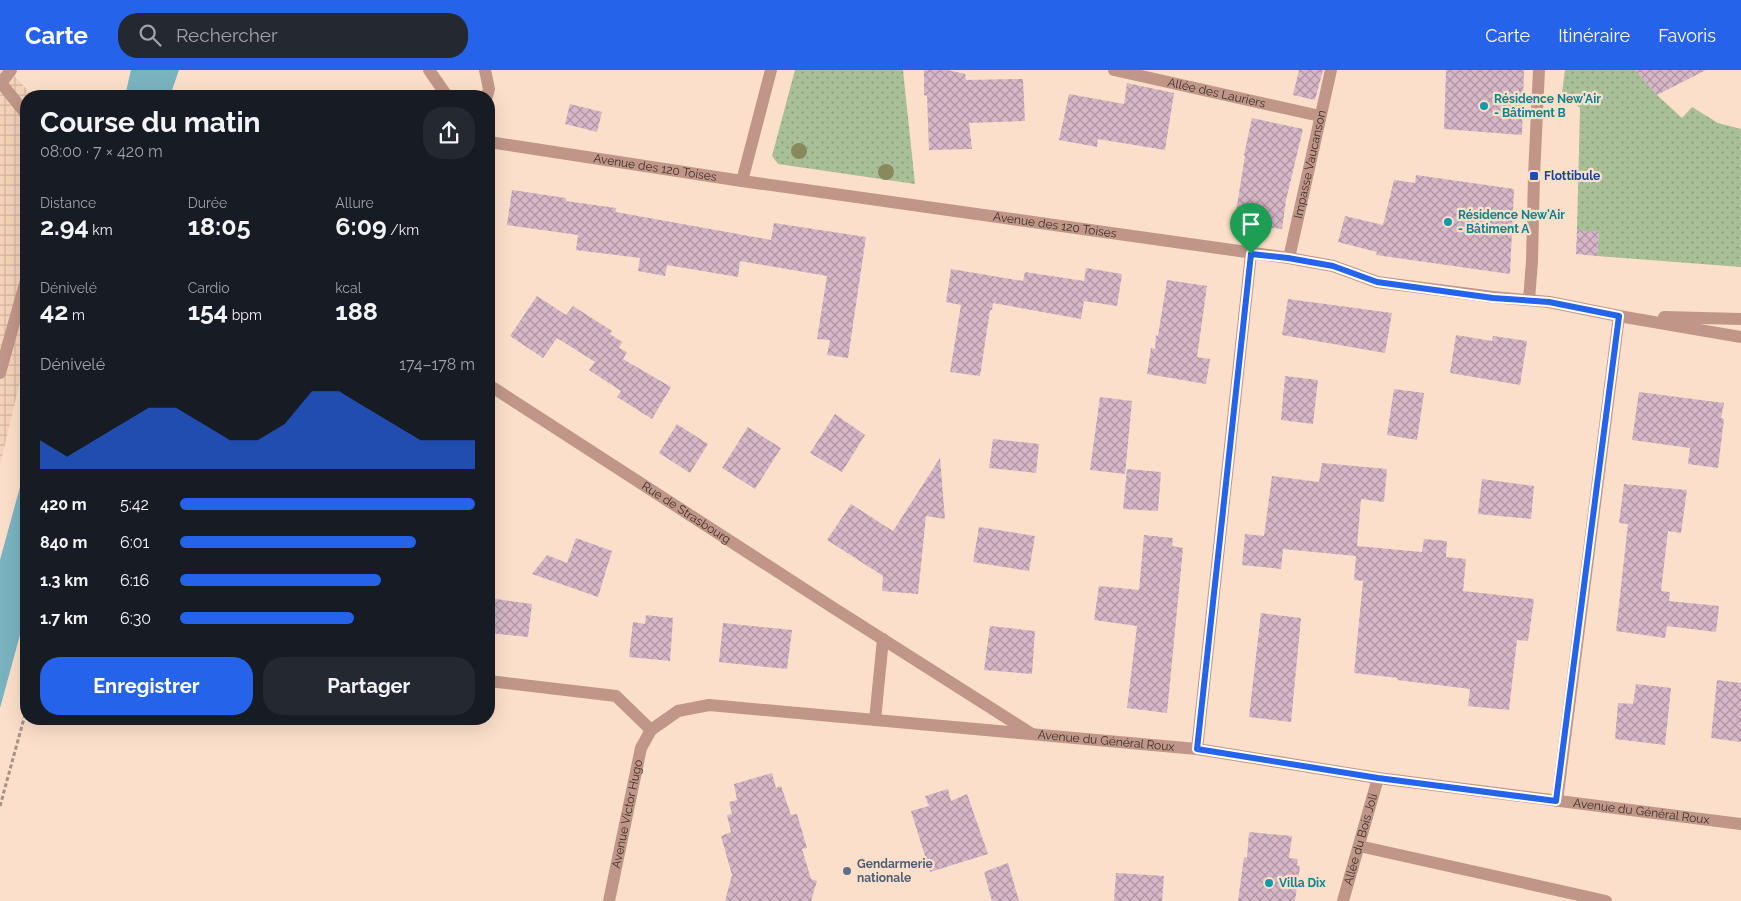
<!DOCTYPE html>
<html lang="fr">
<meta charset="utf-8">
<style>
:root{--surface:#171b24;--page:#242831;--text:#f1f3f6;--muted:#9ea1a6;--accent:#2563eb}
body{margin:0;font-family:Raleway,sans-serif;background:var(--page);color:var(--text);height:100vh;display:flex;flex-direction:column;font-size:19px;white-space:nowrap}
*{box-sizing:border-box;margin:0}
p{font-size:16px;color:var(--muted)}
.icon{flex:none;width:28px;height:28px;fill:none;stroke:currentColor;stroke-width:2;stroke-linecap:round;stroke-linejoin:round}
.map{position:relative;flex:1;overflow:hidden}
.details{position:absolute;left:20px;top:20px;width:475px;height:635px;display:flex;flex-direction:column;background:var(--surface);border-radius:20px;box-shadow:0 5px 20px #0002}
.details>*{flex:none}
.pin{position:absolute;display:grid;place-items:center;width:42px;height:42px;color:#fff;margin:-51px -21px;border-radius:50% 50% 50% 0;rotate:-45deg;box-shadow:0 0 5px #0007}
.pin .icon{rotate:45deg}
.round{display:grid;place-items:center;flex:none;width:52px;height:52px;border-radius:20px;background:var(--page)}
.head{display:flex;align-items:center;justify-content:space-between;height:85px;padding:0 20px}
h1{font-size:28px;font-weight:700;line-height:38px}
.metrics{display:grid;grid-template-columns:repeat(3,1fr);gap:8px;height:85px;padding:5px 20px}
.metrics div{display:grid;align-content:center}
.metrics b{font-size:25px;font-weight:700}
.metrics small{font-size:14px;font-weight:400}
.metrics p{font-size:14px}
.chart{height:140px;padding:10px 20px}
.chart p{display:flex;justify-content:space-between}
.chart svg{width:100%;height:90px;margin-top:5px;fill:var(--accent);opacity:.7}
.cta{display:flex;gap:10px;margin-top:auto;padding:10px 20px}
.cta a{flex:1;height:58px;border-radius:20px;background:var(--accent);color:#fff;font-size:20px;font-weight:700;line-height:58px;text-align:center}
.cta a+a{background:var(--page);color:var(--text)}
ul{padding:0 20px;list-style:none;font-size:16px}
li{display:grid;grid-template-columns:80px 60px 1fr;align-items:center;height:38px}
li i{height:12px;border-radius:6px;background:var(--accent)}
header{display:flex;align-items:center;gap:30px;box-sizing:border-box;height:70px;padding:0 25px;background:var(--accent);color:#fff}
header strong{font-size:24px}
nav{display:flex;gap:28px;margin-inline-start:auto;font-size:18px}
.search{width:350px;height:45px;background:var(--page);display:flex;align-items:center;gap:12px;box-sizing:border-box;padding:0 18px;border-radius:20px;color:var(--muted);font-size:19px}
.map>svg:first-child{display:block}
</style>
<header>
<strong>Carte</strong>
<div class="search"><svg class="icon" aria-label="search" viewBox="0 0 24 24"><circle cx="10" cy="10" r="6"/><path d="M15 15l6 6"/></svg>Rechercher</div>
<nav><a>Carte</a><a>Itinéraire</a><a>Favoris</a></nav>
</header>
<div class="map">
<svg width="1741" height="831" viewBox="0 0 1741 831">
<defs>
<pattern id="industrial-grid" width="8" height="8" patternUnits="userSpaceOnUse" patternTransform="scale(1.25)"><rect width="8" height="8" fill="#f5d2b9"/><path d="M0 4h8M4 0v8" fill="none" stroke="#d3b59f"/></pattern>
<pattern id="grass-dots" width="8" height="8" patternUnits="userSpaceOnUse" patternTransform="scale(1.25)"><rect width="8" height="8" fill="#a9bf98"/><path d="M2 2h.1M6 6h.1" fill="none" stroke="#8b9c7c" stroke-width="1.8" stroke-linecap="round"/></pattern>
<pattern id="building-cross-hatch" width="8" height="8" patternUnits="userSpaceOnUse" patternTransform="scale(1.25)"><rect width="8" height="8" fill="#d6b7c8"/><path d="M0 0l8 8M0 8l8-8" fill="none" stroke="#af95a2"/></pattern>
</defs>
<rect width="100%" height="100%" fill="#fbdfca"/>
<polygon fill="url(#industrial-grid)" points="0,0 9,0 33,26 26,26 26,286 0,395"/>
<g fill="url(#grass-dots)">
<polygon points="795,0 903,0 915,114 778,94 772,86"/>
<polygon points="1565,0 1636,0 1657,25 1682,48 1692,37 1718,53 1741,59 1741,197 1597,186 1599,162 1577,161 1580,38 1562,23"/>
</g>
<g fill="#7ab3c0">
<polygon points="131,0 179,0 170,26 125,26"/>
<polygon points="26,395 26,543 0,638 0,490"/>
</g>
<g fill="url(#building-cross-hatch)">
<polygon points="924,0 948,0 965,4 966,10 1023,9 1025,51 969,53 972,79 929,80 927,26 924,25"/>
<polygon points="1299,0 1323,0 1315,30 1293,25"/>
<polygon points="1446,0 1524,0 1522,65 1444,59"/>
<polygon points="1635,0 1706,0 1657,25"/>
<polygon points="1127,13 1174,23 1165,80 1098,69 1097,77 1059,70 1069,24 1124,34"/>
<polygon points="570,34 602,42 597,62 565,54"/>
<polygon points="1252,48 1303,59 1286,130 1282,159 1266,157 1264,164 1233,160 1245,86 1244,85"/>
<polygon points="1416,105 1514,119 1510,204 1376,185 1377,182 1338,172 1345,146 1383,155 1394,110 1415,113"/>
<polygon points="512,120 566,128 566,131 616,138 616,142 771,170 774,153 866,167 848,288 827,285 830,270 817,269 827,206 740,191 738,207 667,195 665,206 638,201 640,188 576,180 578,165 507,155"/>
<polygon points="1577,160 1599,162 1597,186 1576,184"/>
<polygon points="1086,198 1122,204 1117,236 1084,231 1081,249 993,233 992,240 990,240 980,306 950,302 961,235 946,232 951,199 1023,211 1025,202 1084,211"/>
<polygon points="1167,210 1207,216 1197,287 1210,289 1206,314 1147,304 1151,278 1155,279 1156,265 1158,266"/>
<polygon points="537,226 566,245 573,236 612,261 610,264 622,272 619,278 627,282 623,289 671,317 652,349 617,327 621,321 589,300 595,292 557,268 543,288 510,266"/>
<polygon points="1288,229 1392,243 1385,283 1282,265"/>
<polygon points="1456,265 1492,271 1493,266 1527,271 1520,315 1450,303"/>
<polygon points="1285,306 1318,310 1313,354 1281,350"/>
<polygon points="1394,319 1424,323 1417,370 1387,365"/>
<polygon points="1639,322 1724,333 1721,348 1724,349 1718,398 1688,394 1690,378 1632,370"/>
<polygon points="1100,327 1132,331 1125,404 1090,400"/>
<polygon points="835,344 865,365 842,402 810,383"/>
<polygon points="677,354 708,374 690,403 659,383"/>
<polygon points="748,357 781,378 755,419 722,398"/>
<polygon points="993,369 1039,374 1036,403 989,398"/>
<polygon points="940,388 945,449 926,446 918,524 882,521 883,506 827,470 851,434 893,461"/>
<polygon points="1322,393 1387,399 1384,432 1361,429 1357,476 1422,482 1424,469 1447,471 1446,487 1466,489 1463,521 1534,529 1528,571 1517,570 1509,640 1468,636 1470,619 1397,610 1398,608 1354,603 1363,511 1354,510 1356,486 1283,479 1281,499 1242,495 1245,464 1264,466 1272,406 1319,412"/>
<polygon points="1127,399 1161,402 1158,441 1123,439"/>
<polygon points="1482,409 1534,416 1531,449 1478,444"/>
<polygon points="1624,414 1687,420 1681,463 1668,461 1661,521 1670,522 1669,531 1719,536 1716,562 1667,556 1665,568 1616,561 1628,454 1619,453"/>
<polygon points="979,457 1035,466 1029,501 973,492"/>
<polygon points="1144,465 1173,468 1172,476 1183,478 1167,643 1127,638 1137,556 1094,550 1099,516 1139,520"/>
<polygon points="576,468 612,481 598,527 532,504 547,485 567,493"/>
<polygon points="489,528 532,534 528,567 489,563"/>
<polygon points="1261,543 1301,548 1291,652 1249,647"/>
<polygon points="646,545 673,548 670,591 629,587 633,552 645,554"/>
<polygon points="723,553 792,560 787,599 719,592"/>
<polygon points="990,556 1035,561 1032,604 984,600"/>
<polygon points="1717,610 1741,613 1741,672 1711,668"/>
<polygon points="1636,614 1671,618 1665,675 1615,669 1618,633 1633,634"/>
<polygon points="772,703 776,718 781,716 791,745 797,744 807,778 802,779 811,809 817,811 811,831 725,831 732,805 721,766 731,762 727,745 732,744 729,732 737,730 734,714"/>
<polygon points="948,719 951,731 967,724 988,784 930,802 911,741 929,736 925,726"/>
<polygon points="1249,762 1292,766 1289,788 1298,789 1297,795 1300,796 1295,831 1238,831 1244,787 1247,788"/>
<polygon points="1008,793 1019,831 992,831 984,802"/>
<polygon points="1116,803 1164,806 1162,831 1114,831"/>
</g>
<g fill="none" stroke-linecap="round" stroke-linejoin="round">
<polyline stroke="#a79283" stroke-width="3" stroke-dasharray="4 2.5" stroke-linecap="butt" points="0,736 26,641"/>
<g stroke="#c09688" stroke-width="12">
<polyline points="429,0 447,26"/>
<polyline points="485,0 489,19 487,26"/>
<path id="s1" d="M 1114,0 L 1320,46"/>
<polyline points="1,13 26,44"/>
<polyline points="1,13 11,0"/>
<path id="s2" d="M 489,72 L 742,111 L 1289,188 L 1333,196 L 1377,212 L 1493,227 L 1549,232 L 1619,246 L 1741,267"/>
<polyline points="742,111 771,0"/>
<path id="s3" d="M 1289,188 L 1331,0"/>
<polyline points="1529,230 1532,191 1534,106 1539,0"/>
<polyline points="1664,247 1741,249"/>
<polyline points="0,303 26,210"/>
<path id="s4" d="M 489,315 L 832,537 L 1032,664"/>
<path id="s5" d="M 489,611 L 616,626 L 651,660 L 678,641 L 709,635 L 1197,679 L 1378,708 L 1741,754"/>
<polyline points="875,650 883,569"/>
<polyline points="1197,679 1251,184"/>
<polyline points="1557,731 1619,246"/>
<polyline points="1359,776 1606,831"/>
<path id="s6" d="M 609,831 L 641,678 L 651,660"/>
<path id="s7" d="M 1343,831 L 1378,708"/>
</g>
</g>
<g fill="#888a5e">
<circle cx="799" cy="81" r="8"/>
<circle cx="886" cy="102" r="8"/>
</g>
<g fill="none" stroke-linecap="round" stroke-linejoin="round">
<g stroke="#fff" stroke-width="10">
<polygon id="route" points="1251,184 1288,188 1333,196 1377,212 1493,228 1549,232 1619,246 1556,731 1378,708 1197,679"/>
</g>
<use href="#route" stroke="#2563eb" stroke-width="6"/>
</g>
<g fill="#0f9aa8" stroke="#fbdfca" stroke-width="2">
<circle cx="1484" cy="36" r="5"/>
<circle cx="1448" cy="152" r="5"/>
<circle cx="1269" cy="813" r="5"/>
</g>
<rect fill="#1a4fb4" stroke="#fbdfca" stroke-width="2" x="1529" y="101" width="10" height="10" rx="2.5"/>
<circle fill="#5c6f8a" stroke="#fbdfca" stroke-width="2" cx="847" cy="801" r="5"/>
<g text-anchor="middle" stroke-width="4.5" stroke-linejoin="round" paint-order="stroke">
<g font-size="12" fill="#3c3129" stroke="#fbdfca">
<text dy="4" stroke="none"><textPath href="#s1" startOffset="105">Allée des Lauriers</textPath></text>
<text dy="4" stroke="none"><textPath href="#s3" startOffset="96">Impasse Vaucanson</textPath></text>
<text dy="4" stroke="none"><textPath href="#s2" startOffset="168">Avenue des 120 Toises</textPath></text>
<text dy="4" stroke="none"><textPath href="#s2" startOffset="572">Avenue des 120 Toises</textPath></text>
<text dy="4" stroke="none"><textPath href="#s4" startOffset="235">Rue de Strasbourg</textPath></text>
<text dy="4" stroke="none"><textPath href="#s5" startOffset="640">Avenue du Général Roux</textPath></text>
<text dy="4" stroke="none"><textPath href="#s5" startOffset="1180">Avenue du Général Roux</textPath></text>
<text dy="4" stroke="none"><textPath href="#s6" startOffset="89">Avenue Victor Hugo</textPath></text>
<text dy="4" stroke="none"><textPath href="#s7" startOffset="64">Allée du Bois Joli</textPath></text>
</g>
<g font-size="12" font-weight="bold" fill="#0d838f" stroke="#fbdfca" text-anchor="start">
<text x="1494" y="33">Résidence New'Air<tspan x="1494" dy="14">- Bâtiment B</tspan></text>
<text x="1458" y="149">Résidence New'Air<tspan x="1458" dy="14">- Bâtiment A</tspan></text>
<text x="1279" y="817">Villa Dix</text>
</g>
<g font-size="12" font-weight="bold" fill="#164399" stroke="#fbdfca" text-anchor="start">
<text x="1544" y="110">Flottibule</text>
</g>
<g font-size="12" font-weight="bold" fill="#4e5e75" stroke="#fbdfca" text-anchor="start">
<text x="857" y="798">Gendarmerie<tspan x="857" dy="14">nationale</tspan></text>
</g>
</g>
</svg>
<div class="pin" style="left:1251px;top:184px;background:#1e9e55"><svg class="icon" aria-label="arrive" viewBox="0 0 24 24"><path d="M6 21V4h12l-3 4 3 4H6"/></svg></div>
<section class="details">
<div class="head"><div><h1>Course du matin</h1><p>08:00 · 7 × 420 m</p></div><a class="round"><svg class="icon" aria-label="share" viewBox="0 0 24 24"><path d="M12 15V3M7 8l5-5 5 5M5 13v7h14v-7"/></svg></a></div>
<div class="metrics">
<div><p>Distance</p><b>2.94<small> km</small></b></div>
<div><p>Durée</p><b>18:05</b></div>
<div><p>Allure</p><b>6:09<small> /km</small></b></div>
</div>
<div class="metrics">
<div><p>Dénivelé</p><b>42<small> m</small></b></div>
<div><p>Cardio</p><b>154<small> bpm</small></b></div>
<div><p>kcal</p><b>188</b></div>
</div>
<div class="chart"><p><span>Dénivelé</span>174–178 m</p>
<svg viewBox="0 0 160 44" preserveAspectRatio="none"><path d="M0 44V30L10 38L20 30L30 22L40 14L50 14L60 22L70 30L80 30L90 22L100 6L110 6L120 14L130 22L140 30L150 30L160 30V44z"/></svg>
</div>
<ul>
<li><b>420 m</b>5:42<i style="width:100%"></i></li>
<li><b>840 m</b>6:01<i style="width:80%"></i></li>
<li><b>1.3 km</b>6:16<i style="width:68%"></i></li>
<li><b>1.7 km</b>6:30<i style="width:59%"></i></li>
</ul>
<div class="cta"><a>Enregistrer</a><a>Partager</a></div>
</section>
</div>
